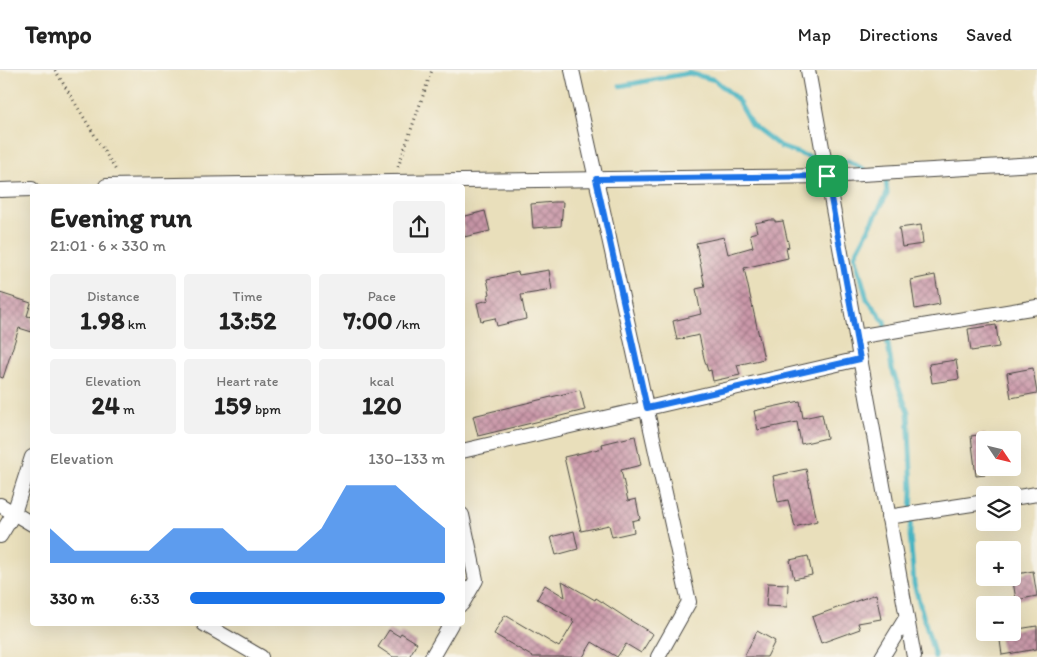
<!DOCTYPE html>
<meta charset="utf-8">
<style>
:root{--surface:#fff;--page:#f2f2f2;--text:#222;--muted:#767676;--line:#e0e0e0;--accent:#1a73e8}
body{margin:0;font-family:Itim,sans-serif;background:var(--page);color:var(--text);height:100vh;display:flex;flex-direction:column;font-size:19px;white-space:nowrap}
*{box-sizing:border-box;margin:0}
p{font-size:16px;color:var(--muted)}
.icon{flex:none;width:28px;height:28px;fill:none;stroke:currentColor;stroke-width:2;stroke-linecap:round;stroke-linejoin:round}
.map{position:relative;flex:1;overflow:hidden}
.sheet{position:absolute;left:30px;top:114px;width:435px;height:442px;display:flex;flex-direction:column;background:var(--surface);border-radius:5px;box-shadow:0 5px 20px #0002}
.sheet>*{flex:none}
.needle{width:32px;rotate:125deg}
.fabs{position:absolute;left:976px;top:361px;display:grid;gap:10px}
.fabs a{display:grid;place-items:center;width:45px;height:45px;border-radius:5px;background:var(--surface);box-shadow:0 5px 20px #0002;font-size:25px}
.pin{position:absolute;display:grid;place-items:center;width:42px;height:42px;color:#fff;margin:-21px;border-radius:10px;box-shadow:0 2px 8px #0006}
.round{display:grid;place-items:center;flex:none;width:52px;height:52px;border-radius:5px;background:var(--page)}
.head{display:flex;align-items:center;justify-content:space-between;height:85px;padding:0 20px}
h1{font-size:28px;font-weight:700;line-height:38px}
.metrics{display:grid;grid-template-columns:repeat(3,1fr);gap:8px;height:85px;padding:5px 20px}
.metrics div{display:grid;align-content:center;border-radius:5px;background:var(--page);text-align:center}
.metrics b{font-size:25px;font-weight:700}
.metrics small{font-size:14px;font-weight:400}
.metrics p{font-size:14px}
.chart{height:140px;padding:10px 20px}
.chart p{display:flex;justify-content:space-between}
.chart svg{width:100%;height:90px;margin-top:5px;fill:var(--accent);opacity:.7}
ul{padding:0 20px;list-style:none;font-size:16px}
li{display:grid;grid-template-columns:80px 60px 1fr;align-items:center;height:38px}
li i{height:12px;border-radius:6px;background:var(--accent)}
header{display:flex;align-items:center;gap:30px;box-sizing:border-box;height:70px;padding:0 25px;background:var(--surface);border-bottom:1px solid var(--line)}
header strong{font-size:24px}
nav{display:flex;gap:28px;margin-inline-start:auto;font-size:18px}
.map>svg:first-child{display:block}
</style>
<header>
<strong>Tempo</strong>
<nav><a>Map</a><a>Directions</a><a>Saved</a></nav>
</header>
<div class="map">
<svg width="1037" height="587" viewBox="0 0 1037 587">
<defs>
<pattern id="building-cross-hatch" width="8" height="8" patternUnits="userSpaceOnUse" patternTransform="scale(1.25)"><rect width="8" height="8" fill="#ca98a9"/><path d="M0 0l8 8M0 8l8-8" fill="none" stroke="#a47c8a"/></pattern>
</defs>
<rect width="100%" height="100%" fill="#f7f3e8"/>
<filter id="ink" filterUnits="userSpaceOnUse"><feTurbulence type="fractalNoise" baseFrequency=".02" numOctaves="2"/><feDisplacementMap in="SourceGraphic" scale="10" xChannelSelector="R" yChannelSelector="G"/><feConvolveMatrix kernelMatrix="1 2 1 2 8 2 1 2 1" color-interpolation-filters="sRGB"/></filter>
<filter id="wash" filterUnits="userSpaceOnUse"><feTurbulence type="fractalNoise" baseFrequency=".0096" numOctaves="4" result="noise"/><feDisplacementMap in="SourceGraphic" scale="20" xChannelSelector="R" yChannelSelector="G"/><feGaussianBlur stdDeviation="1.12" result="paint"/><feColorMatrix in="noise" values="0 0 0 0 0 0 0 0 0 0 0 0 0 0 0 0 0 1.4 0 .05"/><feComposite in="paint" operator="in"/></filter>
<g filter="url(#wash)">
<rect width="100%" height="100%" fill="#e9dfbb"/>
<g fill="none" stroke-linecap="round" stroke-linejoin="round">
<g stroke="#45b3c1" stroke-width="5">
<polyline points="620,16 689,3 715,10 737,29 751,54 781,77 806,86 835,93 848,91 865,100"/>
<polyline points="879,107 886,110 887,124 855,185 867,229 884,251 892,299 908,342 912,421 910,464 914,514 935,587"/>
</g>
</g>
<g id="blocks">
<g fill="url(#building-cross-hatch)">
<polygon points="554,132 563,132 561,156 533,158 531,134"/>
<polygon points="485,141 490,161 464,167 462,147"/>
<polygon points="770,150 775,150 775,152 783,151 789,177 786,178 788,188 744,198 764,289 737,295 740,305 713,311 711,300 708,301 704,288 699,265 677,270 673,251 701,244 696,219 705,217 696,173 724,167 728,184 753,177 750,164 757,162 755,153"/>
<polygon points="921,155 923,174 902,177 899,158"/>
<polygon points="549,200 552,220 521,225 526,249 497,256 495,248 481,251 477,233 489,230 488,225 490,224 487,209 518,202 519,205"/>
<polygon points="935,205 940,234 915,239 911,210"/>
<polygon points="0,223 31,233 27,246 32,247 32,262 19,258 3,308 0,307"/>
<polygon points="996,255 999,277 971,281 968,259"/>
<polygon points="956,290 959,309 932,313 929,294"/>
<polygon points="1033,298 1037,323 1011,328 1007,303"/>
<polygon points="580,320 585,340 478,366 473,346"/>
<polygon points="800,331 803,348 822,344 827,368 801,374 797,352 758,360 754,341"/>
<polygon points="985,364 985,405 976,406 971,366"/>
<polygon points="635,366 641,395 621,400 628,431 636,429 640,449 632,451 634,462 612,467 609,455 581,461 564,387 603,378 602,374"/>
<polygon points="806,399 817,451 795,457 788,430 778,432 773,406"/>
<polygon points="574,461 578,479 556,485 551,467"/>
<polygon points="808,486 812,505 794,509 790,490"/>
<polygon points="1033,501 1037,526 1016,530 1012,505"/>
<polygon points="562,511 595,530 596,528 628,549 653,564 641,583 626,574 617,587 592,572 583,587 533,587 494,564 505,545 559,577 574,552 572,551 573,549 537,529 545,515 565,527"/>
<polygon points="768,513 788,514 787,537 766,536"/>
<polygon points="876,524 881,549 858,553 860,559 821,573 812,547"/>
<polygon points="1037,556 1037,579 1002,585 999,563 1012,562 1012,560"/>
<polygon points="389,560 399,566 401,563 417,573 409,587 393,587 378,577"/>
<polygon points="757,561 775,571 767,587 744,587"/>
</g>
</g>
</g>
<g filter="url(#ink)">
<use href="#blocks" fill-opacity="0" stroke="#484641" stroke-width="1"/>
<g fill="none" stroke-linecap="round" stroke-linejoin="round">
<g stroke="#484641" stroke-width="16">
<g id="minor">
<polyline points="572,0 689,532 658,587"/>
<polyline points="808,0 914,587"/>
<polyline points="106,116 827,106 1037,94"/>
<polyline points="0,120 32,119"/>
<polyline points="856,267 1037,237"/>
<polyline points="462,381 859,289"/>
<polyline points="1012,428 1037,424"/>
<polyline points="0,435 32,454"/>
<polyline points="462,445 476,510 462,534"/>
<polyline points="888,447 985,432"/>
<polyline points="0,466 14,443 32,387"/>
<polyline points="204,554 261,587"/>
<polyline points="432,587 451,554"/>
<polyline points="882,587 906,548"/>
</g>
</g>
<g stroke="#484641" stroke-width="3" stroke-dasharray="1 4" stroke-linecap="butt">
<polyline points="55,0 117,102"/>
<polyline points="398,97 432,0"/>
</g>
<use href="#minor" stroke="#fff" stroke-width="14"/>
</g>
</g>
<g fill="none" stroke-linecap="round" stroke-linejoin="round" filter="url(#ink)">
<g stroke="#fff" stroke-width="10">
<polygon id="route" points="827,106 860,289 647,338 596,109"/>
</g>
<use href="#route" stroke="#1a73e8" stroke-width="6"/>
</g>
</svg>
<div class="fabs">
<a><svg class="needle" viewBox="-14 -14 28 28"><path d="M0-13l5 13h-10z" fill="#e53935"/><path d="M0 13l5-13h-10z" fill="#767676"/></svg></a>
<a><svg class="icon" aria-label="layers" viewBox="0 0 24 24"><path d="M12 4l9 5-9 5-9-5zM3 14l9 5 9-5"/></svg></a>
<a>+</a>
<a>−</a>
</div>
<div class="pin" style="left:827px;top:106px;background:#1e9e55"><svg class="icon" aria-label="arrive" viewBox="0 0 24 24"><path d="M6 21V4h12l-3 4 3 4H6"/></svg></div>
<section class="sheet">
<div class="head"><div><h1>Evening run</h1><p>21:01 · 6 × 330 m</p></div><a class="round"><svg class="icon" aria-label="share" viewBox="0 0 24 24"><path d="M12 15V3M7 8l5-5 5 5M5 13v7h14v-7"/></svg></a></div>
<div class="metrics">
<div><p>Distance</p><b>1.98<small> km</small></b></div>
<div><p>Time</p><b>13:52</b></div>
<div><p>Pace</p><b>7:00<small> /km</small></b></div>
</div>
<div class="metrics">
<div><p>Elevation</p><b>24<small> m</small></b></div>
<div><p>Heart rate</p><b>159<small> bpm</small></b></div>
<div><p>kcal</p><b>120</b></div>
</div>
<div class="chart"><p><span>Elevation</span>130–133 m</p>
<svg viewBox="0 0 160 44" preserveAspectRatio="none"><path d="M0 44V27L10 38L20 38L30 38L40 38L50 27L60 27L70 27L80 38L90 38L100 38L110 27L120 6L130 6L140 6L150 17L160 27V44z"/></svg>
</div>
<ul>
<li><b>330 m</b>6:33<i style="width:100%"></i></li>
</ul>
</section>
</div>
